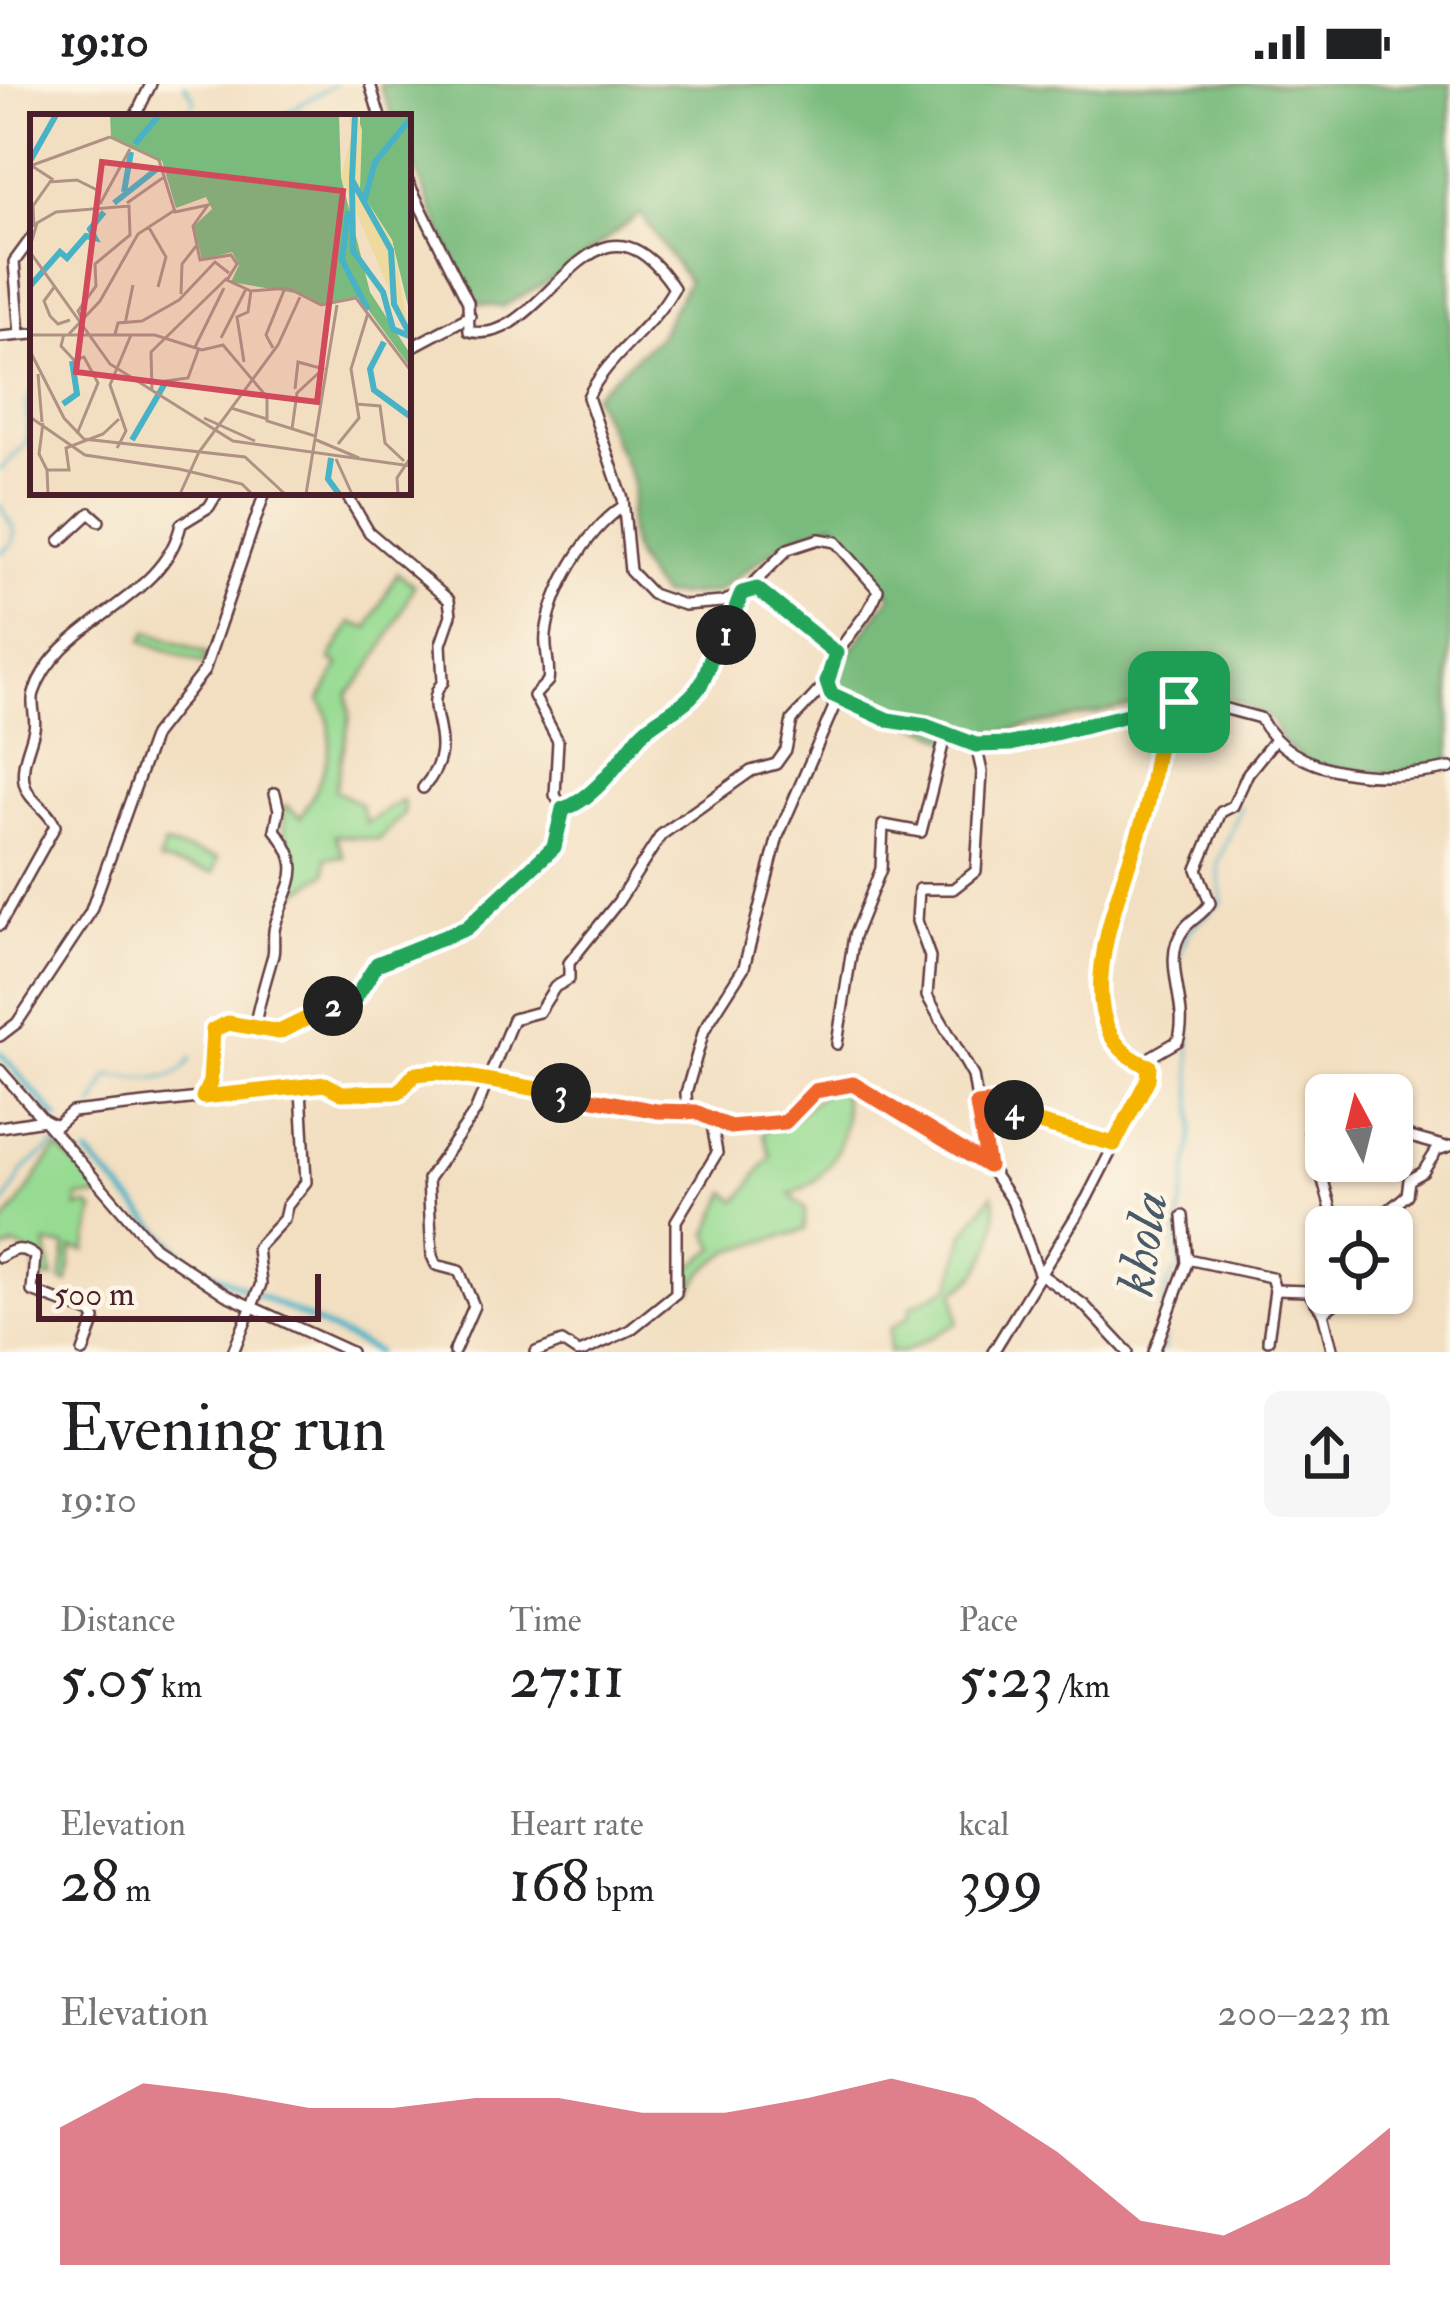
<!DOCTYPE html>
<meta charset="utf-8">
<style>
:root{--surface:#fff;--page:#f6f6f6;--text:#202124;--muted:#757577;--accent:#d1495b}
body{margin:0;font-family:"IM FELL Double Pica",serif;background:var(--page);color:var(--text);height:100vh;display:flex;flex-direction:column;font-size:45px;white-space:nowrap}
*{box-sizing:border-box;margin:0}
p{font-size:39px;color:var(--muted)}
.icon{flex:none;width:66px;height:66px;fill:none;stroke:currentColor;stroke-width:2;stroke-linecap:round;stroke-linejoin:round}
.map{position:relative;height:1268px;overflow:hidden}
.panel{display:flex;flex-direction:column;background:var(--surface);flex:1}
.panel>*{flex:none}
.needle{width:78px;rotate:353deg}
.fabs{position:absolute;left:1305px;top:990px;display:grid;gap:24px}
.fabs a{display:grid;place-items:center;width:108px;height:108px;border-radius:18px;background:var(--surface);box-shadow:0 3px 9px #0004;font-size:60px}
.scale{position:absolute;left:36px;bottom:30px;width:285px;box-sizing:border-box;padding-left:12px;border:6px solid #4a1f2b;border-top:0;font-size:33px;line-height:42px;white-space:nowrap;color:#4a1f2b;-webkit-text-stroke:9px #fcf5e5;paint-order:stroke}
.pin{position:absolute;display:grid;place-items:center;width:102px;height:102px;color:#fff;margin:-51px;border-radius:24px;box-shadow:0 6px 18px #0006}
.km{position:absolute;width:60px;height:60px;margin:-30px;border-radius:50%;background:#222;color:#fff;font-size:33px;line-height:60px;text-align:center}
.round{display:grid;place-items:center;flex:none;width:126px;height:126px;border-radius:18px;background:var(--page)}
.summary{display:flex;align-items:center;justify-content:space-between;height:204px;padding:0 60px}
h1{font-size:66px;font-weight:600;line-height:90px}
.stats{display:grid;grid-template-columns:repeat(3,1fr);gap:18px;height:204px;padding:12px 60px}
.stats div{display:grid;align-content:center}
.stats b{font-size:60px;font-weight:600}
.stats small{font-size:33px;font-weight:400}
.stats p{font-size:33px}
.chart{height:336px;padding:24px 60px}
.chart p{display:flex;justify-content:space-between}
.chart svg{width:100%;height:216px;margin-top:12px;fill:var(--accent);opacity:.7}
.status{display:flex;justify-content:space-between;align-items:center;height:84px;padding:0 60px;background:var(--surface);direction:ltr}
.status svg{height:33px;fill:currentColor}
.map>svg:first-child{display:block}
</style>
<div class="status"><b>19:10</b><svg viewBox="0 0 49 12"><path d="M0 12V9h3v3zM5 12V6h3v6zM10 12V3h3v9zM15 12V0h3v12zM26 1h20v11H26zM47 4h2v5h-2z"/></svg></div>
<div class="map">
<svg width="1450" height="1268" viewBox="0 0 1450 1268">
<rect width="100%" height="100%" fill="#fcf5e5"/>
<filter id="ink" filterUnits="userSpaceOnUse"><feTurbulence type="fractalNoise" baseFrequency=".00833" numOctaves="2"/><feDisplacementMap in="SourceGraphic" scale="24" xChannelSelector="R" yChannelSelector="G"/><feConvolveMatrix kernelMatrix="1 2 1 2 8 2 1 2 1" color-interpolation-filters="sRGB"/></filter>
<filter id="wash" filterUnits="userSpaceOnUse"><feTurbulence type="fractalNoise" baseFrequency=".004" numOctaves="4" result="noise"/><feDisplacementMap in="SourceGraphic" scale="48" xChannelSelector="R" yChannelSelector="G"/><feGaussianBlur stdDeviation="2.7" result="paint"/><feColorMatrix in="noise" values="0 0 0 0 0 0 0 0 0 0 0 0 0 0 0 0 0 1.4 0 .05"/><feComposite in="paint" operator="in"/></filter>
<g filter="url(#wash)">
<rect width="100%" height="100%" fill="#f2dec0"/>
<g fill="#97db93" stroke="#707d5f" stroke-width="3">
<path d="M 397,489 L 414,501 C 398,537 375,584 348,610 L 350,633 L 335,707 L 360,719 L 366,739 L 403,716 L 404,730 L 379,756 L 335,751 L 344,773 L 326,774 L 326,789 L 293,812 C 299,774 279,755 285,721 L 301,733 C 320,699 344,653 320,616 L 339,581 L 330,575 L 351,539 L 368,544 Z"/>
<polygon points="148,547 206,569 204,580 142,557"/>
<polygon points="164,761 218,774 214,789 159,777"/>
<path d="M 840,1003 C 856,1046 831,1097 790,1110 L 805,1125 L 805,1146 L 730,1167 L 703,1187 L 693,1205 L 691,1183 L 716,1164 L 708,1150 L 727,1108 L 737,1117 C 752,1105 754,1088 771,1073 L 763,1050 L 767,1045 C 798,1041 810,1010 840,1003 Z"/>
<path d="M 58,1064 L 107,1113 L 78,1113 L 78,1124 L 87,1121 L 94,1126 L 86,1167 L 72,1164 L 68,1199 L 61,1197 L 66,1162 L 46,1160 L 53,1195 L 45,1193 L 36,1208 L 36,1172 L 15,1162 L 0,1168 L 0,1143 C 24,1119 34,1090 58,1064 Z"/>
<path d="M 993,1110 C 1003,1143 987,1191 955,1207 L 958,1239 L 904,1268 L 889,1268 L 890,1245 L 910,1231 L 911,1222 L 951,1202 L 964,1150 Z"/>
</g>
<path fill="#79bb7d" stroke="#626d54" stroke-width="3" d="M 379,0 L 1450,0 L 1450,678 L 1410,692 L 1310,681 L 1282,658 L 1273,638 L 1240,619 L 1192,610 L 953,658 L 907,635 L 851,617 L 831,594 L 891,511 L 834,438 L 789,455 L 715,509 L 662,512 C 643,491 626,464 629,434 C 630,419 635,411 632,396 L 593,311 L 659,252 L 688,197 L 640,130 L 561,190 L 502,223 L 472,219 L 408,68 L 408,33 L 393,33 Z"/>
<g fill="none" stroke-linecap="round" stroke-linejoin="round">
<g stroke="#48b3c6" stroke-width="3">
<polyline points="184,0 195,16 186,33"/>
<polyline points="279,33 335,0"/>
<polyline points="0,386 27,359 27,320 33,305"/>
<polyline points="0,421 15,447 12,460 0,469"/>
<path d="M 93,1024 L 108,992 C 137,992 176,1005 191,974"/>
<polyline points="65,1053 92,1033"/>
<polyline points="0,1128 24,1085 57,1059"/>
<polyline points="1160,1240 1168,1200 1180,1181 1176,1158 1194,1043 1188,927 1178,879 1188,847 1222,819 1218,779 1241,723"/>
<polyline points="1160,1254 1165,1255 1162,1268"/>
</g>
<g stroke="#48b3c6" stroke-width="6">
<polyline points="0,969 57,1034"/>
<polyline points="88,1071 190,1178 377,1268"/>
</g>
</g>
</g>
<g filter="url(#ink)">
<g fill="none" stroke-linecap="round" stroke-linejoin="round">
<g stroke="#633c41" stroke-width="14">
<g id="minor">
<polyline points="370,0 380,33"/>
<polyline points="135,33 151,0"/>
<path d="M 408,98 L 468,218 L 469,247 C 545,268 592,80 674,204 C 651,246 608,271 588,313 L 623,415 L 630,487 L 652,510 L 684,521 L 722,518 L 743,510 L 788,465 L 819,455 L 836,458 L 878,506 C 867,542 820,568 831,610 L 888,636 L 926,642 L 976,661 L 1011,660 L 1193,616 L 1260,634 C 1294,697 1387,697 1450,684"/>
<polyline points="20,250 14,178 33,152"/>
<polyline points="0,253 33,250"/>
<polyline points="408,265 470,232"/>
<path d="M 345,408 L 369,448 L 449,516 L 451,531 L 441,560 L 443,598 C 417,626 465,656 423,704"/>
<polyline points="60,457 90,429 99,437"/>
<polyline points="976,661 982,688 976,787 953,805 919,805 917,837 930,873 927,912 973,992 988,1082"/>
<path d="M 563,725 L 555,711 L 558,657 L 534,612 L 548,597 C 551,580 544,568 546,551 C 551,506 585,449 622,423"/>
<path d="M 0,841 L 55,742 C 49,725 28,718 24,698 C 21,678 30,664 34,645 C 37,632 30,620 34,609 C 56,537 164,518 181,440 L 209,423 L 218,408"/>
<path d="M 254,944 C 259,918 266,895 273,871 C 275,862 272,851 275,842 C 286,801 309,787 275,746 L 279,726 L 275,709"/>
<polyline points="0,952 17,939 90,829 154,651 204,587 265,408"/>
<polyline points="837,960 854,852 881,785 883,741 921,748 946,649"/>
<path d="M 1149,982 C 1052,948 1127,797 1145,730 C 1156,693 1154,645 1179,618"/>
<polyline points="0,986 154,1163 226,1211 351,1268"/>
<path d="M 203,1013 L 210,998 L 213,947 L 228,939 L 279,948 L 322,923 L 355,913 L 377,880 L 467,844 L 554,763 L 563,725 C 592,716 620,679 636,656 C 646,642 668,635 681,622 C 700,604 701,588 711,566 C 722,543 733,543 743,510 L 757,505 L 836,569"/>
<polyline points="977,1021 995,1019 1039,1039 1114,1060"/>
<polyline points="687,1029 686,1009 704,946 744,883 778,752 834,623 831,612"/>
<polyline points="0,1043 44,1036 56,1042 72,1028 325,1000 342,1009 399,1008 415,990 438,988 657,1027 696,1028 730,1043 785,1038 816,1007 853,1001 988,1082 1012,1117 1039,1189 1084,1221 1128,1268"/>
<polyline points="1326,1043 1309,1046 1336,1143"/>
<polyline points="1392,1048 1443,1062"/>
<polyline points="1380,1143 1383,1131 1407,1111 1409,1096 1423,1088 1437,1066 1450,1062"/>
<path d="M 0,1173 C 14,1165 22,1162 35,1172 L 32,1207 L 91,1229 L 95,1235 L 83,1268"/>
<polyline points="1187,1175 1271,1193 1275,1206 1308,1207 1323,1229"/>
<polyline points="1308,1207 1323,1204 1326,1196"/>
<polyline points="1268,1256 1275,1206"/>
<polyline points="233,1268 261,1200 257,1164 284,1135 287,1122 306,1098 301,1005"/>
<polyline points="454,1268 474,1222 459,1187 436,1181 432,1172 428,1095 475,1028 513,935 539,928 555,903 569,895 569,879 618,818 661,751 751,687 776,680 786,666 792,636 827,598"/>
<polyline points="536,1268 562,1258 577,1268"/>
<polyline points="582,1268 630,1246 676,1209 676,1137 717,1069 711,1035"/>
<path d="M 993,1268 L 1087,1114 L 1148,995 L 1152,972 L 1178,957 C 1191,921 1159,877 1184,845 C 1192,834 1202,832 1210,819 L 1197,785 L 1221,728 L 1233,722 L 1248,689 L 1273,658"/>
<polyline points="1154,1268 1187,1179 1183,1132"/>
<polyline points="1333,1268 1323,1229 1348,1209"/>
</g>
</g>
<use href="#minor" stroke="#fff" stroke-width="9"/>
</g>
</g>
<g fill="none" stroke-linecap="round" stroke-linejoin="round" filter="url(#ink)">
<g stroke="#fff" stroke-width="24">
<polyline id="split-1" points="726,551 742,509 757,505 836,569 827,598 831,610 888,636 926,642 976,661 1011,660 1179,618"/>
</g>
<g stroke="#fff" stroke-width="24">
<path id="split-2" d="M 333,922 L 356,913 L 377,880 L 467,844 L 554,763 L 563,725 C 593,716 619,678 637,655 C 653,633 685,626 701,600 C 712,581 708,565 726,551"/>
</g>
<g stroke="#fff" stroke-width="24">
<polyline id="split-3" points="333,922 279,948 228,939 213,946 210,998 203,1013 325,1000 342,1009 399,1008 415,990 438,988 561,1009"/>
</g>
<g stroke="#fff" stroke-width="24">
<polyline id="split-4" points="561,1009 657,1027 696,1028 730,1043 785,1038 815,1007 853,1000 988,1082 977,1021 995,1019 1014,1026"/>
</g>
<g stroke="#fff" stroke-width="24">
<path id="split-5" d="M 1014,1026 L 1039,1039 L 1114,1060 L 1148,995 L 1149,982 C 1053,948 1126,797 1145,730 C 1156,693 1153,645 1179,618"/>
</g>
<use href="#split-1" stroke="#22a559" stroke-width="15"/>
<use href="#split-2" stroke="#22a559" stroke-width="15"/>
<use href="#split-3" stroke="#f5b400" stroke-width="15"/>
<use href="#split-4" stroke="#f0652b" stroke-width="15"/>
<use href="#split-5" stroke="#f5b400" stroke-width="15"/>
</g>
<g text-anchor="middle" stroke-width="9" stroke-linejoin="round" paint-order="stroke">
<g font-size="54" font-style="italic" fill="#495a69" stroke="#fcf5e5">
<text transform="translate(1141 1159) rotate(-82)" y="19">khola</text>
</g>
</g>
<g transform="translate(30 30)">
<rect width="381" height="381" fill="#f2dec0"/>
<path d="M 80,1 L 309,1 L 311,63 L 340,178 L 381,241 L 381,254 L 329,183 L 292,192 L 270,180 L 201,168 L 209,151 L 202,138 L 172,146 L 164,112 L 182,95 L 176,83 L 146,94 L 132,47 L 81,23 ZM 330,1 L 381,1 L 381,204 L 362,126 L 330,77 Z" fill="#79bb7d"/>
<path d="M 318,1 L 327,1 L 332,16 L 330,76 L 362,126 L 381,227 L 311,62 L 323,16 Z" fill="#eeda9e"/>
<path fill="none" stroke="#48b3c6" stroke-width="6" d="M 325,1 L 322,66 L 361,136 L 364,190 L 381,223M 105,30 L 129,1M 0,47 L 26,1M 322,67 L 323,137 L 353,178 L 363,215 L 379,222M 94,78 L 101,38M 334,88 L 345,48 L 381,4M 84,89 L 127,55M 318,97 L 312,146 L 338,196M 0,172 L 30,138 L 37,144 L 56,122 L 65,124 L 60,115 L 74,98M 354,228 L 340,255 L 344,276 L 381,303M 33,290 L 47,280 L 42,247M 102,326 L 134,271M 301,344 L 298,365 L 309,380"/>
<path fill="none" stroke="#af9284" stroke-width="3" d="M 80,23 L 129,46 L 145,98 L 178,91 L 163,112 L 170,146 L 201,141 L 207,150 L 197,166 L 221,177 L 258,174 L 291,191 L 326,184 L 381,257M 0,52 L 80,23M 2,52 L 22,65 L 3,92 L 4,113M 19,68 L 47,66 L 71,78M 97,89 L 134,63M 70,90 L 100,35M 118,112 L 136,143 L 128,173M 0,133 L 7,109 L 26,98 L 99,92 L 100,121 L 65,150 L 66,172 L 48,197 L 52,205M 0,138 L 80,250 L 203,327 L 381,352M 25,172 L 14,187 L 20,202 L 28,210 L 40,206M 151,180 L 152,150 L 167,131M 95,210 L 103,171M 34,220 L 31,232 L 44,246 L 54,243 L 68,269 L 47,320M 39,220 L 70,187 L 108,120 L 145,96M 85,220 L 88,209 L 112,207 L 149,186 L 185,148 L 199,159M 0,221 L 125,221 L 172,236 L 193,231 L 237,283 L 237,307 L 285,322M 191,224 L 216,175M 165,233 L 194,174M 243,234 L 236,221 L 255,174M 0,237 L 34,304 L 54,325 L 215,343 L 255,380M 214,248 L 207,203 L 218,198 L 221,177M 8,260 L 12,308M 121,269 L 158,264 L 169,234M 265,275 L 268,248 L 290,254M 122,277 L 121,238 L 197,164M 326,290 L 350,292 L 355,329 L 374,347M 201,294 L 237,305M 0,303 L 55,341 L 149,355 L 212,370 L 222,380M 174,304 L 225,327M 13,309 L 9,340 L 17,356M 262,315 L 267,279 L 294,254M 284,325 L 329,344M 308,330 L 329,304 L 321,255 L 338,199M 87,334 L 96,317 L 80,271 L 101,221M 306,345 L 322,380M 18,380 L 17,356 L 39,356 L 36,334 L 73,320 L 89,305M 150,380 L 169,338 L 248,231 L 270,183M 276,380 L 307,191M 368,380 L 367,364 L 381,343"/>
<path fill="#d1495b" fill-opacity="0.15" stroke="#d1495b" stroke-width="6" d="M 72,48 L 313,77 L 287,288 L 46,258 Z"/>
<rect width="381" height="381" fill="none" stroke="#4a1f2b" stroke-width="6"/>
</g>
</svg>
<div class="fabs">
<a><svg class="needle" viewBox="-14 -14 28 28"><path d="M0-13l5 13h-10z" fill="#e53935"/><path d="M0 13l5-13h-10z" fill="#757577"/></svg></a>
<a><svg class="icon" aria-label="locate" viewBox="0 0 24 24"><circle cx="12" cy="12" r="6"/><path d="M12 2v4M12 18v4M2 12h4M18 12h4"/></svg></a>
</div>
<div class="scale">500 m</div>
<div class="pin" style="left:1179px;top:618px;background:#1e9e55"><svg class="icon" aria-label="arrive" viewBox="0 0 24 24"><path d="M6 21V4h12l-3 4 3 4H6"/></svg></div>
<b class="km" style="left:726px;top:551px">1</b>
<b class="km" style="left:333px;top:922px">2</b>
<b class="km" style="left:561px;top:1009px">3</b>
<b class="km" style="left:1014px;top:1026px">4</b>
</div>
<section class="panel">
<div class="summary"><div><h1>Evening run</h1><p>19:10</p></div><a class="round"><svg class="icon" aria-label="share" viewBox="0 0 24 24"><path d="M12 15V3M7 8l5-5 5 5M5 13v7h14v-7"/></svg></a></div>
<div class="stats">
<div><p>Distance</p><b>5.05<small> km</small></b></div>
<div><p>Time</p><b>27:11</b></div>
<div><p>Pace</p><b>5:23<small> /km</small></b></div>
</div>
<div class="stats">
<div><p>Elevation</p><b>28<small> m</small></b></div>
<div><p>Heart rate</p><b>168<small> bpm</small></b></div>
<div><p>kcal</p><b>399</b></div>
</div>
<div class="chart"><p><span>Elevation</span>200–223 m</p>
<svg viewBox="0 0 160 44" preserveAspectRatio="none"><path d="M0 44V16L10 7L20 9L30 12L40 12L50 10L60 10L70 13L80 13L90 10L100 6L110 10L120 21L130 35L140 38L150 30L160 16V44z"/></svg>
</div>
</section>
